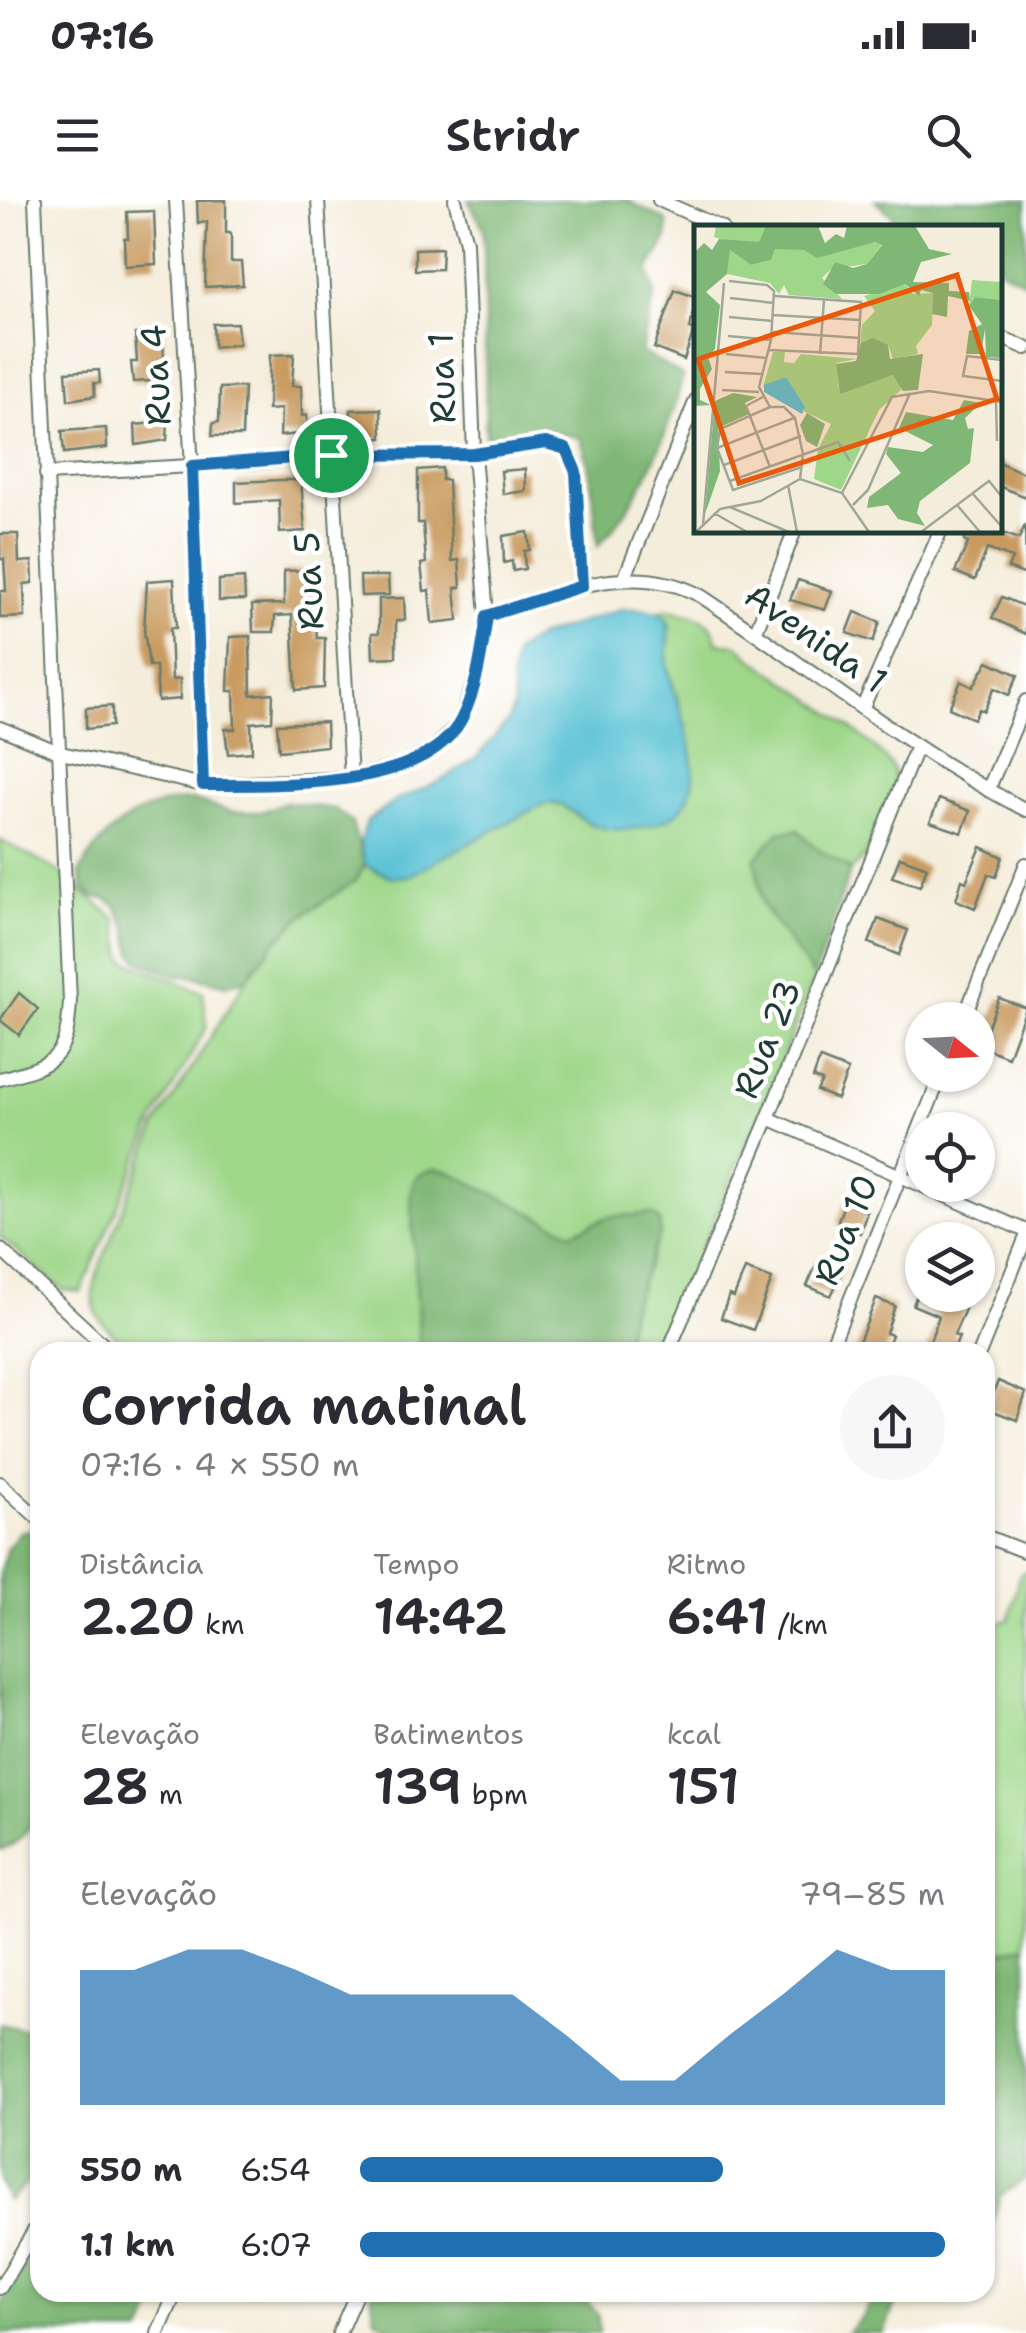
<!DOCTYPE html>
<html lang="pt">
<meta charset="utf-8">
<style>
:root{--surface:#fff;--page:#f7f7f7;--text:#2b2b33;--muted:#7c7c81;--accent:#1f6fb2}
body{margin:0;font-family:"Shantell Sans",sans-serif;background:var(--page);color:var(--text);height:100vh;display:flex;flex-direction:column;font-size:38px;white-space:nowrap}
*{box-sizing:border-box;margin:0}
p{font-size:32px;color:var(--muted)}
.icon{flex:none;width:55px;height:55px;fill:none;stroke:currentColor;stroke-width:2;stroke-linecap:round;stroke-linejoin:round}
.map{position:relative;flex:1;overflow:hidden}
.side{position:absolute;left:30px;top:1142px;width:965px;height:960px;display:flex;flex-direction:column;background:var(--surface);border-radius:30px;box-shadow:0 2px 8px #0004}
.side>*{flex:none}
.needle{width:65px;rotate:108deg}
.controls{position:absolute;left:905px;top:802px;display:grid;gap:20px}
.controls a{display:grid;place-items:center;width:90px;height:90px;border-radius:50%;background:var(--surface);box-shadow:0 2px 8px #0004;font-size:50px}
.pin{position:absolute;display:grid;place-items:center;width:85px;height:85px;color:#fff;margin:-42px;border:5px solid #fff;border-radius:50%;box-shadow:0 2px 10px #0007}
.round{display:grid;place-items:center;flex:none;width:105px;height:105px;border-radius:52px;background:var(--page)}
.head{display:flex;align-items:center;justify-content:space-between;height:170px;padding:0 50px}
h1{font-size:55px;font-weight:600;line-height:75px}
.figures{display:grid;grid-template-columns:repeat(3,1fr);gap:15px;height:170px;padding:10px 50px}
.figures div{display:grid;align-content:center}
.figures b{font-size:50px;font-weight:600}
.figures small{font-size:28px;font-weight:400}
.figures p{font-size:28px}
.chart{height:280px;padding:20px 50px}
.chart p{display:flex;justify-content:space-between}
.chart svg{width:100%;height:180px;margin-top:10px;fill:var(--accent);opacity:.7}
ul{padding:0 50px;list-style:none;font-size:32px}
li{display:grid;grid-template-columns:160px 120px 1fr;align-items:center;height:75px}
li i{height:25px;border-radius:12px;background:var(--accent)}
.status{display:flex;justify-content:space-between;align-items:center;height:70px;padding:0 50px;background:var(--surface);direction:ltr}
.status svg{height:28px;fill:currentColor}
header{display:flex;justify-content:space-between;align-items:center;height:130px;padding:0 50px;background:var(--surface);font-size:45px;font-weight:600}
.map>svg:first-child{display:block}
</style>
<div class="status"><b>07:16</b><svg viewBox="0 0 49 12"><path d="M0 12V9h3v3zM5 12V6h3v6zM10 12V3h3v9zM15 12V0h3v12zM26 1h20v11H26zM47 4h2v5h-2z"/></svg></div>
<header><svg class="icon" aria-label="menu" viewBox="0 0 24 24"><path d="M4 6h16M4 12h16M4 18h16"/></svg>Stridr<svg class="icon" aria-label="search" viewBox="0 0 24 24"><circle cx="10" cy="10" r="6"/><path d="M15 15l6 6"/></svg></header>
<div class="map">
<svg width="1026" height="2133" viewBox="0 0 1026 2133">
<rect width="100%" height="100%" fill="#fff"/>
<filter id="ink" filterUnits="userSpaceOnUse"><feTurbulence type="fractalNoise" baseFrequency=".01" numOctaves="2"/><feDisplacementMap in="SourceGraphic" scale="20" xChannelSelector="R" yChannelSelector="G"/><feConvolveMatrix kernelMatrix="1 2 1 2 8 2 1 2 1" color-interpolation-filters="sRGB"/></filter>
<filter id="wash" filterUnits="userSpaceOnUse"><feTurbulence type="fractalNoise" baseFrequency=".0048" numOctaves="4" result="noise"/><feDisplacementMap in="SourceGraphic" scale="40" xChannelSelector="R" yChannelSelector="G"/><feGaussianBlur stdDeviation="2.25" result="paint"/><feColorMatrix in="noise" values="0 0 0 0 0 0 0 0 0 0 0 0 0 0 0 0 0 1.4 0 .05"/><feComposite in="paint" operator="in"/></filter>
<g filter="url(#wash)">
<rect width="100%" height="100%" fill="#f5eddb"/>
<g fill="#9fd78a" stroke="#5f8a5f" stroke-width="2.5">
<path d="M 666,410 C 690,413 712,416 718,443 L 738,445 L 750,457 C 776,476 890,547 894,573 C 896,589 886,611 880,625 C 872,641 866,660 851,669 L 816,649 L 798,630 L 791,742 L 814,777 L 772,884 L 657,1152 L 624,1152 L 630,1112 L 660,1032 L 659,1020 L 652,1014 L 608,1017 L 572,1033 L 447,971 C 427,968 413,973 411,994 L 420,1152 L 134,1152 C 103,1122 84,1118 98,1071 L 156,926 L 247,778 L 275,742 L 302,716 L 356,680 L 365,665 L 378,672 L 408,676 L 543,604 C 566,600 572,616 591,624 C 604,630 623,629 637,627 C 712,619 692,558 680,507 C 676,492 669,477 667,462 C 665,449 672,436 669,424 C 666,417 665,417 659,412 Z"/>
<polygon points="0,640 58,671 116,719 124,760 203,792 207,826 154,921 81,1092 63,1090 0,1037"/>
<polygon points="1026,1371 1026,1745 989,1756 985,1761 985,1426 1009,1420 1020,1374"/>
</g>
<g fill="#7fb876" stroke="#4f7a55" stroke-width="2.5">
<path d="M 468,0 L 627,0 L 667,21 L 667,38 L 648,71 L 655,93 L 641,152 L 683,176 C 667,238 643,298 598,346 C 595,317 592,261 579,237 L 548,232 L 486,242 L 484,29 Z"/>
<polygon points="875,0 1026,0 1026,83 999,68 998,28 894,27 894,17"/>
<path d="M 191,600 L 232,612 L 261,612 L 286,602 L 335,609 L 352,623 L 365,665 L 356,680 L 302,716 L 275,742 L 247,778 L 227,785 L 191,776 L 176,776 L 140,761 L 133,754 L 127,727 L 116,706 L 106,699 L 93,697 L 83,687 L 79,673 C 104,629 140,602 191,600 Z"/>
<polygon points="798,630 817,649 851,669 814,777 763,706 755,659 779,632"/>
<path d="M 435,969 L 447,971 L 572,1033 L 608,1017 L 652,1014 L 659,1020 L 660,1032 L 630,1112 L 624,1152 L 420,1152 L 411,994 C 412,978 419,973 435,969 Z"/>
<path d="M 30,1330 L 40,1336 L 40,1593 C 35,1620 28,1641 0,1650 L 0,1372 L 7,1348 L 20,1332 Z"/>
<polygon points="1026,1745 1026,1978 1000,1996 985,2051 985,1834 996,1835 998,1825 985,1820 985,1761 989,1756"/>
<polygon points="0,1824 40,1833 40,1949 32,1978 8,2001 0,1983"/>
<polygon points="40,2039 40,2092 154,2093 151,2114 142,2133 0,2133 0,2105"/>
<polygon points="873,2092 899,2093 884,2133 847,2133 864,2115"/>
<polygon points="371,2093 580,2093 598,2115 599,2133 400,2133 375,2119"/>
</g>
<path fill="#58c1d4" stroke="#3c7f84" stroke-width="2.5" d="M 621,409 C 633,409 657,407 665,417 C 674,428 664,453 668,470 C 678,510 720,593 667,619 C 648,629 611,634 591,624 C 572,616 566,600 543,604 L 408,676 L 392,677 L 365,665 L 360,642 L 367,621 L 397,600 L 437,583 L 476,558 L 508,521 L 514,505 L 511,478 L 515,452 L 538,437 Z"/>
<g id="blocks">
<g fill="#c99b61">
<polygon points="226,0 226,33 231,33 231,62 241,62 243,85 205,87 207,22 198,23 197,1"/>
<polygon points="154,11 156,64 125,66 124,38 128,38 127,12"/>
<polygon points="442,48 441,69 415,70 415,49"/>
<polygon points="675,90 696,97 690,129 694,130 684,160 654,148"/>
<polygon points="237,123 239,144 214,147 213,124"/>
<polygon points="163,133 164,161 168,161 167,180 133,182 131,162 137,162 135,134"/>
<polygon points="294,154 292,186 301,186 302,216 307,215 308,233 280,236 281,209 268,210 270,155"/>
<polygon points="99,170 100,183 94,183 95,196 68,200 66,172"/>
<polygon points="244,187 242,236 212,236 213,223 219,222 220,188"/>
<polygon points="381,209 382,238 351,239 351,210"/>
<polygon points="168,222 167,240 136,245 135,225"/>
<polygon points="106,228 107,248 64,253 62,231"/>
<polygon points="998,262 1026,274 1026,297 998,286"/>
<polygon points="442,268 442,280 448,280 452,361 459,360 461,387 455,388 458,420 432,423 429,390 424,391 421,364 426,363 423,323 418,323 418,270"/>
<polygon points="525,269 526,291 503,294 501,271"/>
<polygon points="280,280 301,280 305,331 280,333 279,300 236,303 236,282"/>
<polygon points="1025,325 1026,375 1008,368 1012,358 987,349 975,380 955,372 968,343 964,341 968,330 995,330 1019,339"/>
<polygon points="528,332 530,350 524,351 525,369 513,371 512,361 504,363 503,336"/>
<polygon points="0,334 18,334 19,362 32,361 33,383 24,384 25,417 0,418 0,391 6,391 4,359 0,359"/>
<polygon points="313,370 317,438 325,438 324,488 296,490 292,415 275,416 274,432 253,432 252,405 284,404 284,371"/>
<polygon points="360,376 388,376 389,395 361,396"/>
<polygon points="244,378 245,400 219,401 219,380"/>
<polygon points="174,379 176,428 170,428 172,480 180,479 180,499 158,501 156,466 149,466 144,430 147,381"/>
<polygon points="798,380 832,391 825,410 790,400"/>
<polygon points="1002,397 1026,407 1026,434 992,418"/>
<polygon points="404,398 405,420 396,421 396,457 373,458 372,433 379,433 379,399"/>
<polygon points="855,412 880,422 873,442 847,433"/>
<polygon points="250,436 251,495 273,493 272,521 251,523 252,552 228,554 225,529 235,529 234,491 228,491 230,437"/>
<polygon points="988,461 1018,475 1009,495 994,488 984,511 979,509 974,519 949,508 961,481 973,487"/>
<polygon points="112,506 112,526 86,529 86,508"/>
<polygon points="326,522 327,546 279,551 277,524"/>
<polygon points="939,599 970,611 962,633 930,622"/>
<polygon points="981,647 1003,657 996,677 988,674 975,708 956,700 962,680 966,682"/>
<polygon points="900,657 927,667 920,686 892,677"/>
<polygon points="878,719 908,730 899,755 869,743"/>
<polygon points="19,793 38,809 19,835 0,820"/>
<polygon points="999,798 1026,808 1008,857 980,846"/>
<polygon points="820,859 848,870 837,899 817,891 822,881 813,878"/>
<polygon points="845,1002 867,1012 860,1033 837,1023"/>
<polygon points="818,1060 843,1070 831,1096 807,1086"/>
<polygon points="745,1069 772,1079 753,1130 721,1118 729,1095 734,1097"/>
<polygon points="917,1095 971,1095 954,1135 959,1137 953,1152 926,1152 939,1116 913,1105"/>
<polygon points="876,1099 895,1106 886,1133 892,1135 885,1152 855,1152"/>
<polygon points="998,1181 1026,1193 1017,1220 988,1209"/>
</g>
</g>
</g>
<g filter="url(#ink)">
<use href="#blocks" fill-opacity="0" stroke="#6a7b6e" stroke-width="2.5"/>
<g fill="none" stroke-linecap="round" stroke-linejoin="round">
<g stroke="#6a7b6e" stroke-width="16">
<g id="street">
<polyline points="176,0 192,267 203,585"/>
<polyline points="318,0 351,578"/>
<polyline points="455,0 466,42 474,254 487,416"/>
<polyline points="659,0 722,28"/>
<polyline points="998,136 1026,148"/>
<polyline points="46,274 263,262 331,255 474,254 546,243 566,249 576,272 582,386"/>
<polyline points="625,377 696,200"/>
<polyline points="756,431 795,330"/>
<polyline points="863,507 941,330"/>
<path d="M 0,528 L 61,553 L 203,585 L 351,578 L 402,565 L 433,550 L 460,522 L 479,468 L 487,416 C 557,394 631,358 701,396 C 809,467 910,551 1026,610"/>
<polyline points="988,590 1026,501"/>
<polyline points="963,820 1026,664"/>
<path d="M 0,879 C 55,864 67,861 70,801 L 35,0"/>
<polyline points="768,918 1026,1031"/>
<polyline points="0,1049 111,1152"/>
<polyline points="668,1152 768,918 917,546"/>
<polyline points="829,1152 941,875"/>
<polyline points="980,1152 1026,1037"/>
<polyline points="0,1283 40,1320"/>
<polyline points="985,1336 1026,1352"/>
<polyline points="0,2088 40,2021"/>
<polyline points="158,2133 176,2092"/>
<polyline points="339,2133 357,2092"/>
</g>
</g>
<use href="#street" stroke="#fff" stroke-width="12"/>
</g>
</g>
<g fill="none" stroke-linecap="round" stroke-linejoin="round" filter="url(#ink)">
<g stroke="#fff" stroke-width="20">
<path id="route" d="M 546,243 L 566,249 L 576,272 L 582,386 L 487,416 C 482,451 477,489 461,520 C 422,592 273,584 203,585 L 192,266 L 331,255 L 474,254 Z"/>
</g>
<use href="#route" stroke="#1f6fb2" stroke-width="12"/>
</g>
<g text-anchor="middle" stroke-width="9" stroke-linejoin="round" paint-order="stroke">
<g font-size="35" fill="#1f3d34" stroke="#fff">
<text transform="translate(156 175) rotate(-93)" y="12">Rua 4</text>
<text transform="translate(442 178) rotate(-92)" y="12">Rua 1</text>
<text transform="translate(309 381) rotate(-93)" y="12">Rua 5</text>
<text transform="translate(816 438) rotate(35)" y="12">Avenida 1</text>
<text transform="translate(767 839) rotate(-68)" y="12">Rua 23</text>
<text transform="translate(846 1030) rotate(-68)" y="12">Rua 10</text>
</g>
</g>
<g transform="translate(694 25)">
<rect width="308" height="308" fill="#f5eddb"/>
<path d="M 22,1 L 72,1 L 73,8 L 65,18 L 39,18 L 20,12 ZM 180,17 L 188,19 L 173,39 L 137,44 L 128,53 L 148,74 L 95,70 L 90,60 L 85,69 L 76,58 L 33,49 L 35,24 L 57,40 L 77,35 L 81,24 ZM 278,55 L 307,57 L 307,75 L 281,72 L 275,81 ZM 211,59 L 219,69 L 239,68 L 238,100 L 222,121 L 224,129 L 199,134 L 194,120 L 166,120 L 168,100 L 181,86 L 170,71 ZM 79,127 L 91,127 L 90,137 L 100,138 L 107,129 L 163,134 L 142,138 L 145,165 L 199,150 L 209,163 L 185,185 L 147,265 L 120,254 L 124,224 L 137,199 L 111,187 L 92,152 L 69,162 Z" fill="#9fd78a"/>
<path d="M 72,1 L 124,1 L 131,18 L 142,9 L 150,13 L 153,1 L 221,1 L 235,24 L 258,29 L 227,37 L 219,57 L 255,58 L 255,66 L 275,67 L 276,76 L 254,71 L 253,92 L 238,89 L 239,68 L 227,65 L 225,71 L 211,59 L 185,69 L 142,69 L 129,59 L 141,37 L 159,43 L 173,39 L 188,20 L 181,17 L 123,33 L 110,25 L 81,24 L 77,35 L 57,40 L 36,25 L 33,49 L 12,67 L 26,80 L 21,124 L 14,132 L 18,144 L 6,164 L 6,175 L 17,180 L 0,181 L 0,28 L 10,18 L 18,25 L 25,14 L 65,17 ZM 281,72 L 307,75 L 307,133 L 292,132 L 291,104 L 287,129 L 272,129 L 275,106 L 288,99 L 275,81 ZM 179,113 L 194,120 L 196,134 L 229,129 L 224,165 L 209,166 L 199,150 L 146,169 L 142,139 L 162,136 L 167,118 ZM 39,168 L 63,172 L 51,178 L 55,189 L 24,203 L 26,246 L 11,289 L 21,176 ZM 270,175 L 287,178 L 271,193 L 274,204 L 280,203 L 276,238 L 226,276 L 223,288 L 231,301 L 204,294 L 194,280 L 173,283 L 175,272 L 207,248 L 192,229 L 194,222 L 229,227 L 239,220 L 205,203 L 212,187 L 259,195 ZM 113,188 L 131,199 L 123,222 L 112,216 L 106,200 Z" fill="#7fb876"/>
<path d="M 92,152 L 111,182 L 108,189 L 70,167 L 70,160 Z" fill="#58c1d4"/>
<path fill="none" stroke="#9fa798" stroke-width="2.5" d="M 35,56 L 73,60 L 80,66 L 77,115 L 65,162 L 76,182 L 90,182 L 101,193 L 109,229 L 106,254M 36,73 L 80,78M 79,90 L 166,95M 35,92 L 79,96M 79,107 L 165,113M 34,111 L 77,115M 75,125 L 164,129 L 167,77 L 81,71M 32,129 L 72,133M 126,129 L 130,75M 308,135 L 273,131 L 269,151 L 308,156M 31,147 L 67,149M 28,165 L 65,167M 69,172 L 52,181 L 76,242M 302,177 L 303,216M 76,182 L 26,204 L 23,223 L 39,265 L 108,242M 23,223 L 100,193M 30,240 L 107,211M 36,256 L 144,217 L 156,236M 94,260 L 103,307M 148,268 L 198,172 L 235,166 L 308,177M 279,269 L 308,302M 159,280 L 174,265 L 216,168M 263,280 L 286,307M 36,282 L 95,307M 20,288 L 53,307M 9,300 L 30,58M 2,307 L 26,284 L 67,276 L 106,254 L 148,268 L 175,307M 227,307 L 295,256 L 308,272"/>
<path fill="#e8590c" fill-opacity="0.15" stroke="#e8590c" stroke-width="5" d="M 263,50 L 303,174 L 45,258 L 4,134 Z"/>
<rect width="308" height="308" fill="none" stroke="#1f3d34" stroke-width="5"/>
</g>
</svg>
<div class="controls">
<a><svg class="needle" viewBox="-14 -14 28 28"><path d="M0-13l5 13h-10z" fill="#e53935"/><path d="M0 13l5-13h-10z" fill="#7c7c81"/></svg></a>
<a><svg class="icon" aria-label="locate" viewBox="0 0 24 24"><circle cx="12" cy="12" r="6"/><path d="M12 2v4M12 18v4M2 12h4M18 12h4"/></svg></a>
<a><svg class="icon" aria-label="layers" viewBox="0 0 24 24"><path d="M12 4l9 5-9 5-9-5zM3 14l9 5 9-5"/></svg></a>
</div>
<div class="pin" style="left:331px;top:255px;background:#1e9e55"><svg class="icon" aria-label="arrive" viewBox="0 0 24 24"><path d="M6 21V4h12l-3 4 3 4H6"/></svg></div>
<section class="side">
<div class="head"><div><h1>Corrida matinal</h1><p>07:16 · 4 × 550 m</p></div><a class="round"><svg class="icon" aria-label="share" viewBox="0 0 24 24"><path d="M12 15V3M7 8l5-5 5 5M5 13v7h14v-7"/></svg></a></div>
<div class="figures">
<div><p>Distância</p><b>2.20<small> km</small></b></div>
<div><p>Tempo</p><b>14:42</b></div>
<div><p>Ritmo</p><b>6:41<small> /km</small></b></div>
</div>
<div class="figures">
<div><p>Elevação</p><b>28<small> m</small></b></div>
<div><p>Batimentos</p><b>139<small> bpm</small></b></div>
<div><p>kcal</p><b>151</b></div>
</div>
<div class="chart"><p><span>Elevação</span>79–85 m</p>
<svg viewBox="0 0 160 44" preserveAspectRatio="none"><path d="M0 44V11L10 11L20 6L30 6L40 11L50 17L60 17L70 17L80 17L90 27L100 38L110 38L120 27L130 17L140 6L150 11L160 11V44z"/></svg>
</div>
<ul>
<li><b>550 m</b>6:54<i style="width:62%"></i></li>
<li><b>1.1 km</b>6:07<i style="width:100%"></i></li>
</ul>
</section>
</div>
